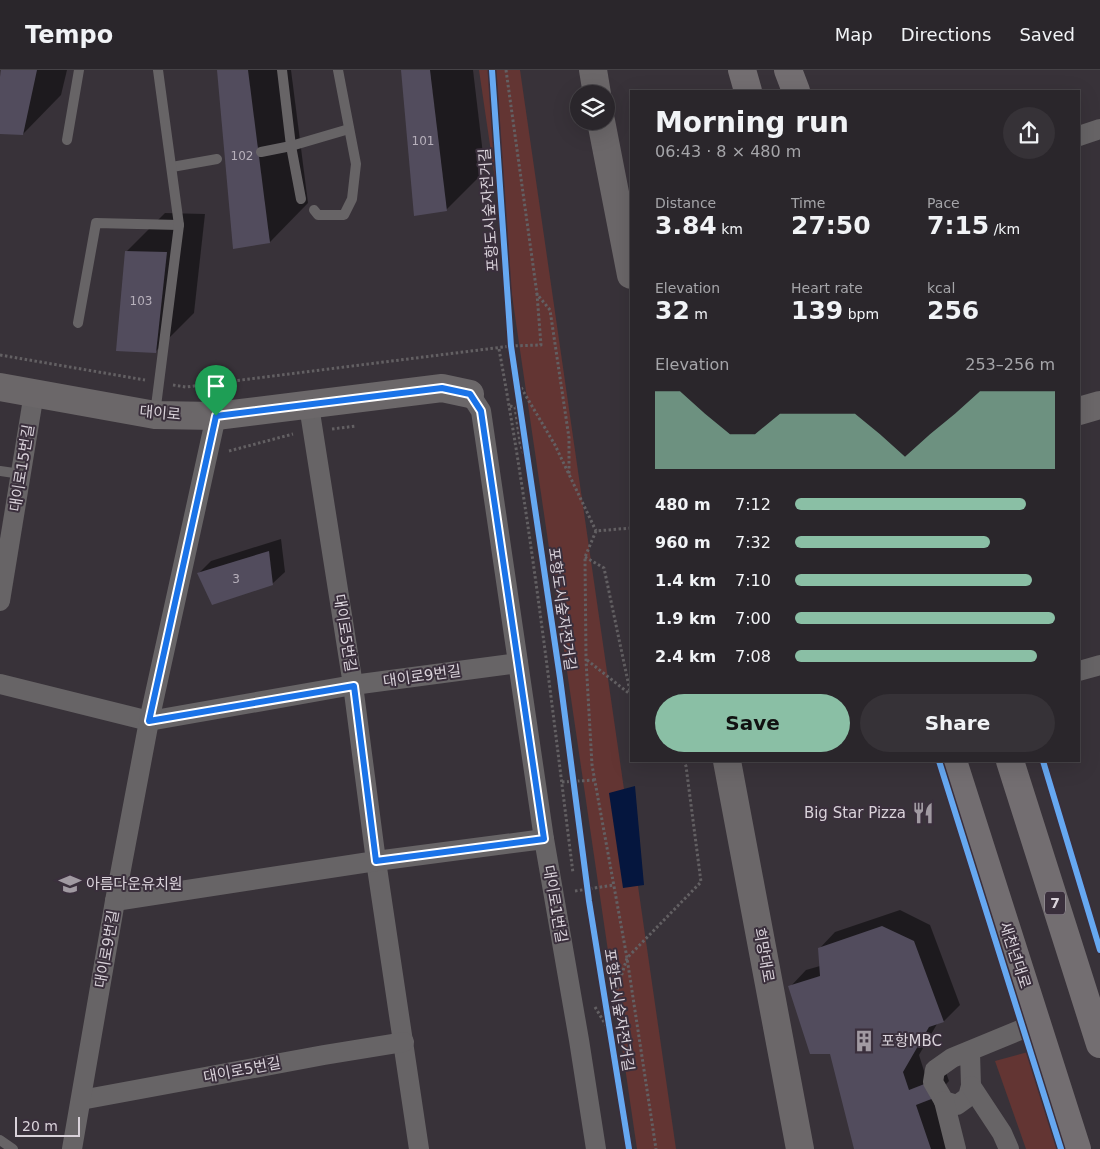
<!DOCTYPE html>
<meta charset="utf-8">
<style>
:root{--surface:#2a262b;--page:#363237;--text:#f1f3f6;--muted:#a5a5a9;--line:#464347;--accent:#8abfa5}
body{margin:0;font-family:"DejaVu Sans","Noto Sans KR",sans-serif;background:var(--page);color:var(--text);height:100vh;display:flex;flex-direction:column;font-size:19px;white-space:nowrap}
*{box-sizing:border-box;margin:0}
p{font-size:16px;color:var(--muted)}
.icon{flex:none;width:28px;height:28px;fill:none;stroke:currentColor;stroke-width:2;stroke-linecap:round;stroke-linejoin:round}
.map{position:relative;flex:1;overflow:hidden}
.sheet{position:absolute;left:630px;top:20px;width:450px;height:672px;display:flex;flex-direction:column;background:var(--surface);border-radius:0px;box-shadow:0 5px 20px #0002,0 0 0 1px var(--line)}
.sheet>*{flex:none}
.controls{position:absolute;left:570px;top:15px;display:grid;gap:10px}
.controls a{display:grid;place-items:center;width:45px;height:45px;border-radius:50%;background:var(--surface);box-shadow:0 5px 20px #0002,0 0 0 1px var(--line);font-size:25px}
.scale{position:absolute;left:15px;bottom:12px;width:65px;box-sizing:border-box;padding-left:5px;border:2px solid #d9d2da;border-top:0;font-size:14px;line-height:18px;white-space:nowrap;color:#d9d2da;-webkit-text-stroke:4px #3a2f3c;paint-order:stroke}
.pin{position:absolute;display:grid;place-items:center;width:42px;height:42px;color:#fff;margin:-51px -21px;border-radius:50% 50% 50% 0;rotate:-45deg;box-shadow:0 0 5px #0007}
.pin .icon{rotate:45deg}
.round{display:grid;place-items:center;flex:none;width:52px;height:52px;border-radius:26px;background:var(--page)}
.summary{display:flex;align-items:center;justify-content:space-between;height:85px;padding:0 25px}
h1{font-size:28px;font-weight:700;line-height:38px}
.metrics{display:grid;grid-template-columns:repeat(3,1fr);gap:8px;height:85px;padding:5px 25px}
.metrics div{display:grid;align-content:center}
.metrics b{font-size:25px;font-weight:700}
.metrics small{font-size:14px;font-weight:400}
.metrics p{font-size:14px}
.chart{height:140px;padding:10px 25px}
.chart p{display:flex;justify-content:space-between}
.chart svg{width:100%;height:90px;margin-top:5px;fill:var(--accent);opacity:.7}
.button{display:flex;gap:10px;margin-top:auto;padding:10px 25px}
.button a{flex:1;height:58px;border-radius:30px;background:var(--accent);color:#111;font-size:20px;font-weight:700;line-height:58px;text-align:center}
.button a+a{background:var(--page);color:var(--text)}
ul{padding:0 25px;list-style:none;font-size:16px}
li{display:grid;grid-template-columns:80px 60px 1fr;align-items:center;height:38px}
li i{height:12px;border-radius:6px;background:var(--accent)}
header{display:flex;align-items:center;gap:30px;box-sizing:border-box;height:70px;padding:0 25px;background:var(--surface);border-bottom:1px solid var(--line)}
header strong{font-size:24px}
nav{display:flex;gap:28px;margin-inline-start:auto;font-size:18px}
.map>svg:first-child{display:block}
</style>
<header>
<strong>Tempo</strong>
<nav><a>Map</a><a>Directions</a><a>Saved</a></nav>
</header>
<div class="map">
<svg width="1100" height="1079" viewBox="0 0 1100 1079">
<rect width="100%" height="100%" fill="#383239"/>
<g fill="#633533">
<polygon points="479,0 520,0 676,1079 637,1079"/>
<polygon points="1028,982 1059,1079 1026,1079 995,991"/>
</g>
<polygon fill="#05163e" points="635,716 644,815 623,818 609,723"/>
<g fill="#0007">
<polygon points="3,0 67,0 61,25 23,64 0,63 0,14"/>
<polygon points="218,0 291,0 308,133 270,172"/>
<polygon points="402,0 473,0 485,101 446,140"/>
<polygon points="165,143 205,144 194,243 155,282 127,181"/>
<polygon points="281,469 285,502 272,514 199,503 211,491"/>
<polygon points="900,840 930,855 960,935 944,951 937,954 919,985 925,1004 944,997 949,1011 935,1026 952,1079 855,1079 831,983 790,917 806,900 820,896 819,879 835,862"/>
</g>
<g fill="#524c5d">
<polygon points="1,0 37,0 23,65 0,64 0,7"/>
<polygon points="217,0 248,0 270,173 233,179"/>
<polygon points="401,0 430,0 447,141 414,146"/>
<polygon points="125,181 167,182 156,283 116,281"/>
<polygon points="269,481 273,515 212,535 197,503"/>
<polygon points="882,856 914,871 944,952 929,957 903,1002 909,1020 927,1013 934,1028 916,1035 931,1079 854,1079 830,984 810,984 788,916 820,906 818,878"/>
</g>
<g fill="none" stroke-linecap="round" stroke-linejoin="round">
<g stroke="#636063" stroke-width="3" stroke-dasharray="2.5 2.5" stroke-linecap="butt">
<polyline points="506,0 537,224"/>
<path d="M 499,279 C 531,453 551,628 573,803"/>
<polyline points="0,285 145,310"/>
<polyline points="516,309 555,375 596,461"/>
<polyline points="173,315 186,317 511,276 541,275 537,224 550,240 569,368 569,405"/>
<polyline points="510,336 515,337 520,373 529,398"/>
<polyline points="332,359 356,356"/>
<polyline points="229,381 293,364"/>
<polyline points="631,458 596,461 585,487 586,590 592,695 627,888 656,1079"/>
<polyline points="585,487 604,498 631,626"/>
<polyline points="587,590 631,625"/>
<polyline points="562,712 595,710"/>
<polyline points="575,821 614,815"/>
<polyline points="595,937 610,962"/>
<polyline points="608,948 627,888 701,812 686,696 683,691"/>
</g>
<g stroke="#676466" stroke-width="10">
<polyline points="67,70 79,0"/>
<polyline points="261,82 291,76 282,0"/>
<polyline points="172,97 217,89"/>
<polyline points="301,129 291,76 349,59"/>
<polyline points="314,140 318,145 344,145 352,129 356,94 338,0"/>
<polyline points="78,253 96,153 179,155"/>
<polyline points="155,344 179,155 158,0"/>
<polyline points="0,401 21,404"/>
<polyline points="0,1070 13,1079"/>
</g>
<g stroke="#676466" stroke-width="20">
<polyline points="1079,66 1100,59"/>
<polyline points="470,324 481,341 544,769 579,970 596,1079"/>
<polyline points="309,336 353,615 376,791 419,1079"/>
<polyline points="0,531 34,323"/>
<polyline points="1079,601 1100,595"/>
<polyline points="0,614 149,651 353,615 518,593"/>
<polyline points="115,831 376,791 544,769"/>
<polyline points="970,982 971,1016 968,1027 957,1035 944,1031 933,1012 935,1000 952,988 1037,953"/>
<polyline points="971,1016 1002,1063 1009,1079"/>
<polyline points="81,1030 324,985 404,972"/>
<polyline points="944,1031 956,1079"/>
<polyline points="72,1079 115,831 149,651 216,346"/>
</g>
<g stroke="#6b6769" stroke-width="28">
<polyline points="593,0 597,24"/>
<polyline points="601,51 631,205"/>
<polyline points="0,317 155,345 216,346 442,318 470,324"/>
<polyline points="1079,341 1100,335"/>
<polyline points="727,691 800,1079"/>
</g>
<g stroke="#736e71" stroke-width="28">
<polyline points="742,0 748,21"/>
<polyline points="788,0 796,21"/>
<polyline points="953,691 1077,1079"/>
<polyline points="1010,691 1100,974"/>
</g>
<g stroke="#3a2f3c" stroke-width="9">
<g id="cycleway">
<polyline points="492,0 511,276 560,608 589,831 629,1079"/>
<polyline points="939,691 1061,1079"/>
<polyline points="1043,691 1100,880"/>
</g>
</g>
<use href="#cycleway" stroke="#66a8f1" stroke-width="6"/>
</g>
<g fill="none" stroke-linecap="round" stroke-linejoin="round">
<g stroke="#fff" stroke-width="10">
<polygon id="route" points="442,318 470,324 481,341 544,769 376,791 354,616 149,651 216,346"/>
</g>
<use href="#route" stroke="#1a73e8" stroke-width="6"/>
</g>
<defs>
<g id="restaurant-bare" transform="scale(1.725)"><path d="M-5-6h1v4h1v-4h1v4h1v-4h1v5L-1.5 .5V6h-2V.5L-5-1ZM5-6V6H3V1.5H1.5Q1.5-4 5-6Z" fill="#a19aa2" stroke="#3a2f3c" stroke-width="2.5" paint-order="stroke"/></g>
<g id="school-bare" transform="scale(1.725)"><path d="M0-5L7-2L0 1L-7-2ZM-4 1L0 2.5L4 1V4Q0 6-4 4Z" fill="#a19aa2" stroke="#3a2f3c" stroke-width="2.5" paint-order="stroke"/></g>
<g id="building-bare" transform="scale(1.725)"><path d="M-4-6H4V6H1V3H-1V6H-4ZM-2.5-4.3h1.7v1.8h-1.7ZM.8-4.3h1.7v1.8H.8ZM-2.5-1h1.7V.8h-1.7ZM.8-1h1.7V.8H.8Z" fill="#a19aa2" stroke="#3a2f3c" stroke-width="2.5" paint-order="stroke"/></g>
</defs>
<g fill-rule="evenodd">
<use href="#restaurant-bare" x="923" y="743"/>
<use href="#school-bare" x="70" y="814"/>
<use href="#building-bare" x="864" y="971"/>
</g>
<g text-anchor="middle" stroke-width="4" stroke-linejoin="round" paint-order="stroke">
<g font-size="12" fill="#b7b0bb">
<text x="423" y="75">101</text>
<text x="242" y="90">102</text>
<text x="141" y="235">103</text>
<text x="236" y="513">3</text>
</g>
<rect fill="#3a2f3c" stroke="#a9a1ab" stroke-width="1" x="1045" y="821.5" width="20" height="23" rx="4"/>
<g font-size="14" font-weight="bold" fill="#d9d2da">
<text x="1055" y="838">7</text>
</g>
<g font-size="15" fill="#d9d2da" stroke="#3a2f3c">
<text transform="translate(489 140) rotate(-94)" y="5">포항도시숲자전거길</text>
<text transform="translate(160 343) rotate(5)" y="5">대이로</text>
<text transform="translate(22 398) rotate(-81)" y="5">대이로15번길</text>
<text transform="translate(562 539) rotate(82)" y="5">포항도시숲자전거길</text>
<text transform="translate(345 563) rotate(81)" y="5">대이로5번길</text>
<text transform="translate(422 606) rotate(-8)" y="5">대이로9번길</text>
<text transform="translate(555 834) rotate(80)" y="5">대이로1번길</text>
<text transform="translate(107 879) rotate(-80)" y="5">대이로9번길</text>
<text transform="translate(764 885) rotate(80)" y="5">희망대로</text>
<text transform="translate(1015 885) rotate(72)" y="5">새천년대로</text>
<text transform="translate(619 940) rotate(81)" y="5">포항도시숲자전거길</text>
<text transform="translate(242 1000) rotate(-11)" y="5">대이로5번길</text>
</g>
<g font-size="15" fill="#d9d2da" stroke="#3a2f3c" text-anchor="start">
<text x="906" y="748" text-anchor="end">Big Star Pizza</text>
<text x="86" y="819">아름다운유치원</text>
<text x="881" y="976">포항MBC</text>
</g>
</g>
</svg>
<div class="controls">
<a><svg class="icon" aria-label="layers" viewBox="0 0 24 24"><path d="M12 4l9 5-9 5-9-5zM3 14l9 5 9-5"/></svg></a>
</div>
<div class="scale">20 m</div>
<div class="pin" style="left:216px;top:346px;background:#1e9e55"><svg class="icon" aria-label="arrive" viewBox="0 0 24 24"><path d="M6 21V4h12l-3 4 3 4H6"/></svg></div>
<section class="sheet">
<div class="summary"><div><h1>Morning run</h1><p>06:43 · 8 × 480 m</p></div><a class="round"><svg class="icon" aria-label="share" viewBox="0 0 24 24"><path d="M12 15V3M7 8l5-5 5 5M5 13v7h14v-7"/></svg></a></div>
<div class="metrics">
<div><p>Distance</p><b>3.84<small> km</small></b></div>
<div><p>Time</p><b>27:50</b></div>
<div><p>Pace</p><b>7:15<small> /km</small></b></div>
</div>
<div class="metrics">
<div><p>Elevation</p><b>32<small> m</small></b></div>
<div><p>Heart rate</p><b>139<small> bpm</small></b></div>
<div><p>kcal</p><b>256</b></div>
</div>
<div class="chart"><p><span>Elevation</span>253–256 m</p>
<svg viewBox="0 0 160 44" preserveAspectRatio="none"><path d="M0 44V6L10 6L20 17L30 27L40 27L50 17L60 17L70 17L80 17L90 27L100 38L110 27L120 17L130 6L140 6L150 6L160 6V44z"/></svg>
</div>
<ul>
<li><b>480 m</b>7:12<i style="width:89%"></i></li>
<li><b>960 m</b>7:32<i style="width:75%"></i></li>
<li><b>1.4 km</b>7:10<i style="width:91%"></i></li>
<li><b>1.9 km</b>7:00<i style="width:100%"></i></li>
<li><b>2.4 km</b>7:08<i style="width:93%"></i></li>
</ul>
<div class="button"><a>Save</a><a>Share</a></div>
</section>
</div>
